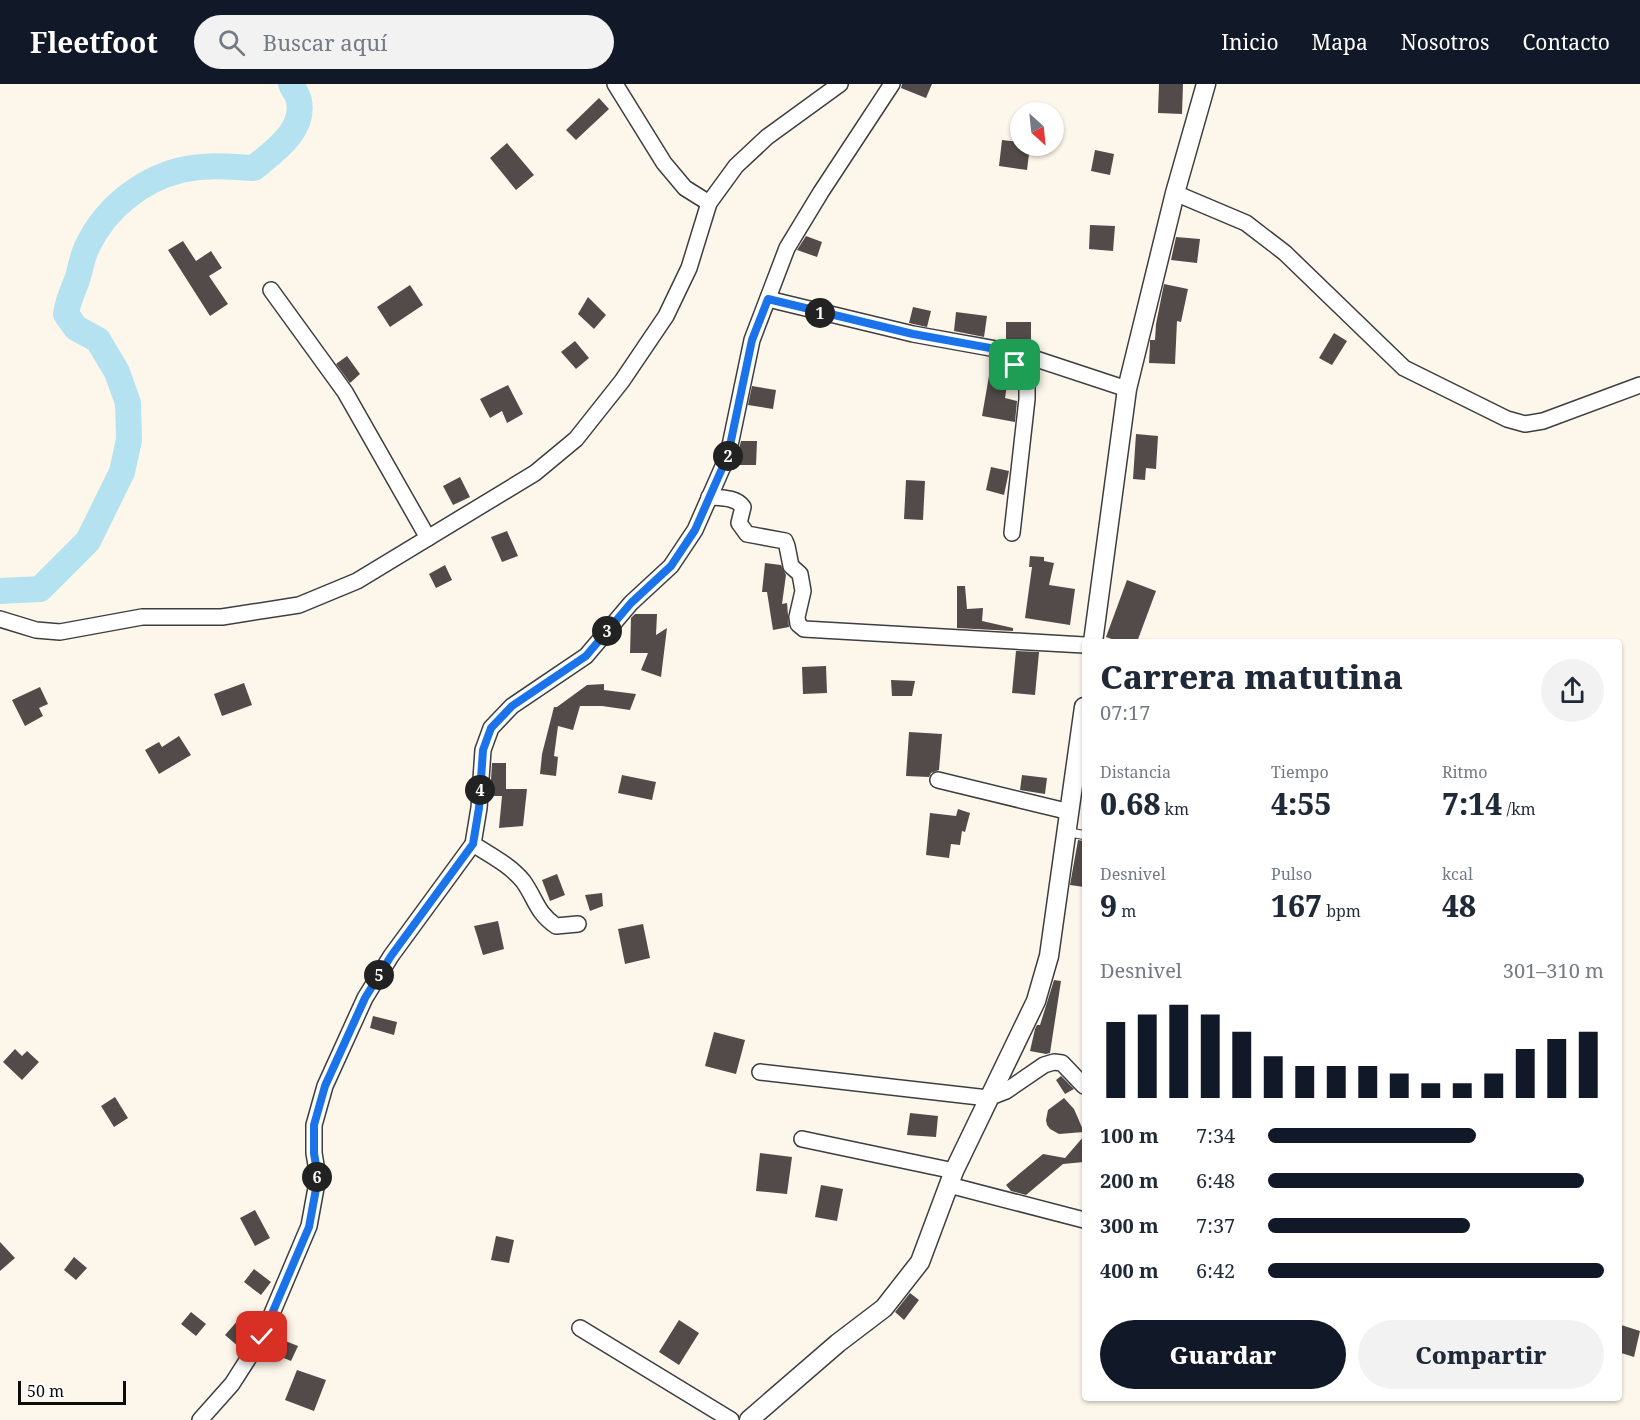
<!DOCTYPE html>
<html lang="es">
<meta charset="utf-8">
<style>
:root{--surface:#fff;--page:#f2f2f3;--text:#1f2937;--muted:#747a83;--accent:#111827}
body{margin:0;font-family:"Noto Serif",serif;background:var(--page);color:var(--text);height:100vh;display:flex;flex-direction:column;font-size:22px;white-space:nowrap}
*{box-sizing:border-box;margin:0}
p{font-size:20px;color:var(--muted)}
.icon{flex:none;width:33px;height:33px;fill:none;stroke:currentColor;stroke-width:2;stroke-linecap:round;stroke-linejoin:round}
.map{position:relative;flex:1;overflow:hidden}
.drawer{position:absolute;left:1082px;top:555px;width:540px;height:762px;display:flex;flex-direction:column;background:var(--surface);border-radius:6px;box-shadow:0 2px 4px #0004}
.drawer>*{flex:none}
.needle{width:39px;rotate:153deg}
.buttons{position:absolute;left:1010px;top:18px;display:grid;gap:12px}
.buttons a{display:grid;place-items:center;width:54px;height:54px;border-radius:50%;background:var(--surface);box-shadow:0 2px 4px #0004;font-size:30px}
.scale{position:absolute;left:18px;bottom:15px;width:108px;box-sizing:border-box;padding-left:6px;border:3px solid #0b0b0b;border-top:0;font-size:16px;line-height:21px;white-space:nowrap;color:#0b0b0b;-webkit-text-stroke:4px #fff;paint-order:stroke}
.pin{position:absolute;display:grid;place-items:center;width:51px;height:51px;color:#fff;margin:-26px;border-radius:12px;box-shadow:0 3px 9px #0006}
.km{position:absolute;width:30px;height:30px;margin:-15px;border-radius:50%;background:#222;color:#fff;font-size:16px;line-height:30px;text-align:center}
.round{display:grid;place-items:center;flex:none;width:63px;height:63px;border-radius:32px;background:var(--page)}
.summary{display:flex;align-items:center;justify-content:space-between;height:102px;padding:0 18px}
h1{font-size:33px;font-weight:800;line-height:45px}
.figures{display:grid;grid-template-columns:repeat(3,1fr);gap:9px;height:102px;padding:6px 18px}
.figures div{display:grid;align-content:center}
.figures b{font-size:30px;font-weight:800}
.figures small{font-size:16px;font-weight:400}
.figures p{font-size:16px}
.chart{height:168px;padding:12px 18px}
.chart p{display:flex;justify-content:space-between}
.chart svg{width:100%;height:108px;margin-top:6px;stroke:var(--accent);stroke-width:6}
.button{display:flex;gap:12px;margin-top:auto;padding:12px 18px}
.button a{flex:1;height:69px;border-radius:36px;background:var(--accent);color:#fff;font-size:24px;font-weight:800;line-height:69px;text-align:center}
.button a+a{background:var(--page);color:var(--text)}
ul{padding:0 18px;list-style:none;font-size:20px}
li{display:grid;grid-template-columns:96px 72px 1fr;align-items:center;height:45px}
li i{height:15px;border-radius:8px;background:var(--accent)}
header{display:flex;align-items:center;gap:36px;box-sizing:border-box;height:84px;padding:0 30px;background:var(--accent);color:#fff}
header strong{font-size:28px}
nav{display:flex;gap:33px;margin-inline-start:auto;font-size:21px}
.search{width:420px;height:54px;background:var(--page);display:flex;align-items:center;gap:15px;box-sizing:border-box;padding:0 21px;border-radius:33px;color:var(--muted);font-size:22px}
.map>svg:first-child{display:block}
</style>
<header>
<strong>Fleetfoot</strong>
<div class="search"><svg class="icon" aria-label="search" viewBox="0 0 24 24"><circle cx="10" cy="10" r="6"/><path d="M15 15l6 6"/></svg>Buscar aquí</div>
<nav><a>Inicio</a><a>Mapa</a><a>Nosotros</a><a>Contacto</a></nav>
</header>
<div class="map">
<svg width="1640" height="1336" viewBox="0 0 1640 1336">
<rect width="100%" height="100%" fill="#fdf7eb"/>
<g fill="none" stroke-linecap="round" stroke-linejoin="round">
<path stroke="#b5e2f0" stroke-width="26" d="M 0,507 L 40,505 L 88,457 L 122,388 L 129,356 L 128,319 L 117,288 L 98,256 L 76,244 L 66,230 C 68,216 72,209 77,196 C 81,184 82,172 88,161 C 106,124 141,96 181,86 C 205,80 229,83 254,84 C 273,68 305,47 299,17 C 298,11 293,5 291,0"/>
</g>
<g fill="#534b49">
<polygon points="902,0 932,0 926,14 901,4"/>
<polygon points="1159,0 1183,0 1182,30 1158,29"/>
<polygon points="599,14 609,25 576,56 566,46"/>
<polygon points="1002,56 1020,58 1020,62 1030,62 1027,86 999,82"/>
<polygon points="507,59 534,91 516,106 490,74"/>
<polygon points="1095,66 1114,70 1110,91 1091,87"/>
<polygon points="1090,141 1115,142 1113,167 1089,165"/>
<polygon points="806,152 822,158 817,173 797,166"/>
<polygon points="1176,153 1200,155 1197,179 1171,176"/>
<polygon points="183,157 196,177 211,167 222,184 209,192 228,220 210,232 168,166"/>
<polygon points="1164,200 1188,205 1181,238 1177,237 1175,280 1149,279 1150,259 1150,256 1155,256 1156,240"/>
<polygon points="410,201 423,221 390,243 377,223"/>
<polygon points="588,213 606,231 594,245 578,230"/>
<polygon points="913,223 931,227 927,243 909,239"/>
<polygon points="956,228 987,232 984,253 954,247"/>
<rect x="1006" y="238" width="25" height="18"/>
<polygon points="1334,249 1347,257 1332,281 1319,274"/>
<polygon points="575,257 589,274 576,285 561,268"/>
<polygon points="347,272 360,290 350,299 336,280"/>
<polygon points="989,292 1008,295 1005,314 1017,317 1015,338 982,332"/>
<polygon points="508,301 523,330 507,339 502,327 490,334 480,315"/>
<polygon points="752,302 776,306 773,325 748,321"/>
<polygon points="1136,350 1158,352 1156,385 1146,384 1145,396 1133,395"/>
<polygon points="741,357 757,357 756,381 735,381"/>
<polygon points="991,383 1009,387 1004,411 986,406"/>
<polygon points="460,393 470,413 453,421 443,402"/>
<polygon points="906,396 925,397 923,436 904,435"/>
<polygon points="507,447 518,472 502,478 491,453"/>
<polygon points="1030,472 1044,473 1044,477 1054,479 1049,501 1075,505 1070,541 1025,534 1032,483 1029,483"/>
<polygon points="765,479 781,481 786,491 782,520 787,519 789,543 773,546 767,508 762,508"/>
<polygon points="445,481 452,496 436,504 429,490"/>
<polygon points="1127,496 1156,507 1137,558 1120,558 1106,553"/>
<polygon points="957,502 965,502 967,525 983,524 982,537 1013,544 1013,547 957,544"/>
<polygon points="635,530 657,530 656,551 667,544 661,593 641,586 648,569 630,569 631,534"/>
<polygon points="1016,567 1039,568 1035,611 1012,609"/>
<polygon points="826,582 827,609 803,610 802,583"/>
<polygon points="891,596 915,597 912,612 892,612"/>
<polygon points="244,599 252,621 222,632 214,610"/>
<polygon points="604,600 604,606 636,610 630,626 602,622 580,622 573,646 558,642 554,672 558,673 556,692 540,690 542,670 554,623 557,623 587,601"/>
<polygon points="40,603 48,620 39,624 43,632 25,642 12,616"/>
<polygon points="909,648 942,650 939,686 931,689 929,693 906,692"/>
<polygon points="179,652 191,671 159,690 145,666 159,658 162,663"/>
<polygon points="492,679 506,679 506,705 527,705 523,742 499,744 502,712 490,712"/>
<polygon points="622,691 656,698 652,716 618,709"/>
<polygon points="1022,691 1047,694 1045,710 1020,706"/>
<polygon points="958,725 970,729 965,748 962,747 960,761 951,760 949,774 926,771 930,729 956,732"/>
<polygon points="1078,756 1084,757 1084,803 1070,801"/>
<polygon points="557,790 565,811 550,817 542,796"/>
<polygon points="602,809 603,822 590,827 585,811"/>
<polygon points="498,837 504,865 483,871 474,842"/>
<polygon points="643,840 650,874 625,880 618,845"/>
<polygon points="1054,896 1061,897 1050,969 1046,970 1030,967 1035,945 1037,941 1040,941"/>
<polygon points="373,932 397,938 394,951 370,944"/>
<polygon points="714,948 745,956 736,990 705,982"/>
<polygon points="15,965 22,972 27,967 39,978 22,996 3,978"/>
<polygon points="1061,992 1074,1005 1065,1010 1056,996"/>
<polygon points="115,1013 128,1034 114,1043 101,1022"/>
<polygon points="1064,1014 1074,1025 1084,1048 1059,1050 1050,1045 1047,1041 1046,1036 1048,1026"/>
<polygon points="910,1029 938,1032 936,1053 907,1051"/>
<polygon points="1084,1052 1084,1078 1063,1080 1026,1111 1011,1107 1006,1101 1043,1070 1065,1074"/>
<polygon points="760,1069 792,1073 787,1110 756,1107"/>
<polygon points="821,1101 843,1105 837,1137 815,1133"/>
<polygon points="255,1126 270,1154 255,1162 240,1134"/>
<polygon points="496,1152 514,1156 509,1179 491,1176"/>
<polygon points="0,1158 15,1174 0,1187"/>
<polygon points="74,1173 87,1184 76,1196 64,1186"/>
<polygon points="254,1185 271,1198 261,1211 244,1198"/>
<polygon points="910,1209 919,1216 904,1236 895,1228"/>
<polygon points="191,1228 206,1240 196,1252 181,1240"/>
<polygon points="240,1234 253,1246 239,1263 225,1251"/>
<polygon points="679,1236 699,1249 679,1281 659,1268"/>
<polygon points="1618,1240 1640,1247 1634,1273 1618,1268"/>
<polygon points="273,1252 298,1262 291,1277 267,1267"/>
<polygon points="297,1286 326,1296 314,1327 285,1316"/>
</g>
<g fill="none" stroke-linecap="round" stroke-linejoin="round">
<g stroke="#3e3e3e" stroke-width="10">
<polyline id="service" points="1067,748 1084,751"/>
</g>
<g stroke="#3e3e3e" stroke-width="18">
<g id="minor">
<polyline points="615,0 664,79 685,104 709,119"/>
<polyline points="1175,109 1246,139 1285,169 1404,284 1507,335 1525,340 1543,337 1640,301"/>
<polyline points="271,206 345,308 428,454"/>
<polyline points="768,215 913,250 1018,269 1127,305"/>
<path d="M 709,413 C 721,414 736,413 743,423 L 739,439 L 747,450 L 785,457 L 787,462 L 791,482 L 800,490 L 803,507 L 797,533 L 798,540 L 804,545 L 1084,561"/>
<polyline points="1012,449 1027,315 1027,304 1015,281 1018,269"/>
<polyline points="0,535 36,546 60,548 142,533 222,533 299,521 357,497 535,389 576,355 622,297 666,232 689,184 709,119 736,82 767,53 840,0"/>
<polyline points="938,696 1070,728"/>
<path d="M 473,760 C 490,771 510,781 523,797 C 536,815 536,828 556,842 L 578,840"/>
<polyline points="760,988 988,1014 1006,1007 1044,981 1054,978 1062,979 1084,1002"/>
<polyline points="802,1055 954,1087"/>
<polyline points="949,1101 1084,1136"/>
<polyline points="580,1244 731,1336"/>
<polyline points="200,1336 232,1300 262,1253 309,1142 318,1093 314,1069 314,1041 325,1002 365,914 391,872 473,760 479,724 483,666 491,644 512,622 586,572 631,519 671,482 695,446 728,371 752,256 787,164 821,108 892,0"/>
</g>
</g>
<g stroke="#3e3e3e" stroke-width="21">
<g id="tertiary">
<polyline points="1093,558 1127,305 1175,109 1206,0"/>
<polyline points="749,1336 838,1259 884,1224 920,1178 954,1087 1036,917 1049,872 1084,623"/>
</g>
</g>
<use href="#service" stroke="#fff" stroke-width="8"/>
<use href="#minor" stroke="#fff" stroke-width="15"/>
<use href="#tertiary" stroke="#fff" stroke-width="18"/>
</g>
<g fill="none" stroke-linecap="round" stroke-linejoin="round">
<g stroke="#fff" stroke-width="12">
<polyline id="route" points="262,1253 309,1143 318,1094 314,1069 314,1041 325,1002 365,914 391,872 473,760 479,724 483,666 491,644 512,622 586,572 631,519 671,482 695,446 728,371 752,256 768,215 913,250 1018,269 1015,281"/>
</g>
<use href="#route" stroke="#1a73e8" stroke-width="8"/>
</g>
</svg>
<div class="buttons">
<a><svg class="needle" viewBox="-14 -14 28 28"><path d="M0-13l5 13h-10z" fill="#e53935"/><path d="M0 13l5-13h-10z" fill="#747a83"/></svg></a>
</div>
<div class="scale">50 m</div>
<div class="pin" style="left:1015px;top:281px;background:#1e9e55"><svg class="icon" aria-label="arrive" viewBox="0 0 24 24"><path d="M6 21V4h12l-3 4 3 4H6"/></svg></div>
<div class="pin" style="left:262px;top:1253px;background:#d93025"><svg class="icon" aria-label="check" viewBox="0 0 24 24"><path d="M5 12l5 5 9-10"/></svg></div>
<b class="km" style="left:820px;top:229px">1</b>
<b class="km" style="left:728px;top:372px">2</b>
<b class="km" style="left:607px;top:547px">3</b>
<b class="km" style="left:480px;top:706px">4</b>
<b class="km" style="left:379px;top:891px">5</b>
<b class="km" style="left:317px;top:1093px">6</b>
<section class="drawer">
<div class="summary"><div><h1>Carrera matutina</h1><p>07:17</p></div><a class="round"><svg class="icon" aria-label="share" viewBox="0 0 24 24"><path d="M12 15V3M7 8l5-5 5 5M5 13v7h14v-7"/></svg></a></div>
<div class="figures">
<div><p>Distancia</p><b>0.68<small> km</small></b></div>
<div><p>Tiempo</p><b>4:55</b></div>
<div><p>Ritmo</p><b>7:14<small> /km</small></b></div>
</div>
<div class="figures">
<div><p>Desnivel</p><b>9<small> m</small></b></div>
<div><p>Pulso</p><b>167<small> bpm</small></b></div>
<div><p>kcal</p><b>48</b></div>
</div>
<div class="chart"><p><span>Desnivel</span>301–310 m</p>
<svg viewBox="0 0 160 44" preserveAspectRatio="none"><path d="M5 44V13M15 44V10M25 44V6M35 44V10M45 44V17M55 44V27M65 44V31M75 44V31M85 44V31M95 44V34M105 44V38M115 44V38M125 44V34M135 44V24M145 44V20M155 44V17"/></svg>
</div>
<ul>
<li><b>100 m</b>7:34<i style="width:62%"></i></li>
<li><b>200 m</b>6:48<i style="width:94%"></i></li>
<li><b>300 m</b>7:37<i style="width:60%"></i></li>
<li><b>400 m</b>6:42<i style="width:100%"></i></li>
</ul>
<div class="button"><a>Guardar</a><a>Compartir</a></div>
</section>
</div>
